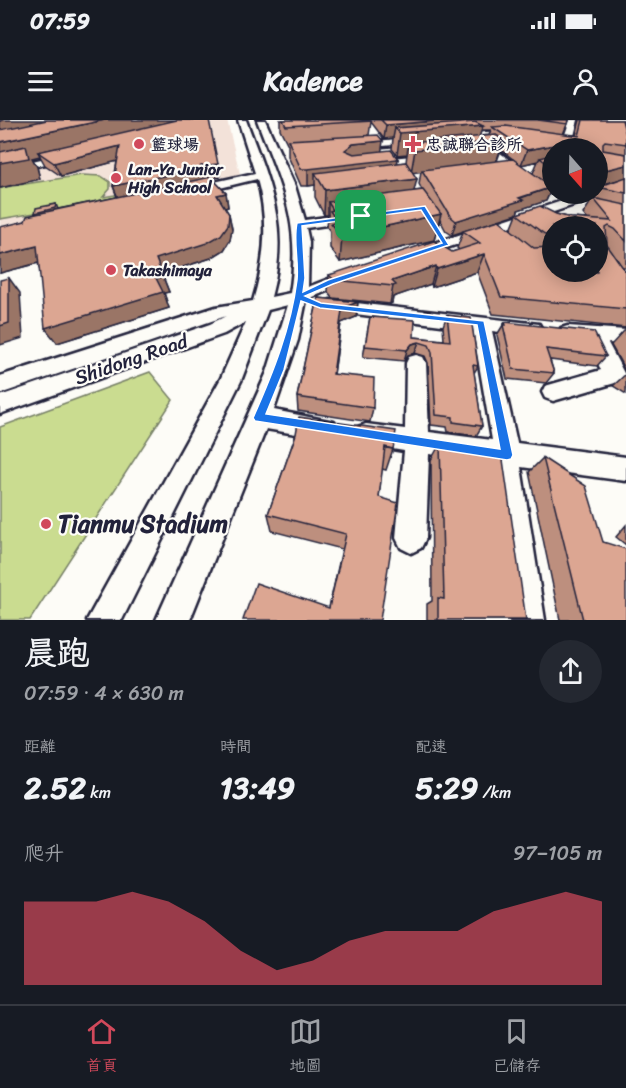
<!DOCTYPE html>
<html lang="zh-TW">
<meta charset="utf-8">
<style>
:root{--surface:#171b24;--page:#242831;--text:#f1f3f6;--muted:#9ea1a6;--line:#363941;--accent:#d1495b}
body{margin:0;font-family:Sriracha,"LXGW WenKai TC",sans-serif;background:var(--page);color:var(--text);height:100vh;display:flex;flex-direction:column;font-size:22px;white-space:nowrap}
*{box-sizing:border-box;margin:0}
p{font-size:20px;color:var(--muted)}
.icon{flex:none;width:33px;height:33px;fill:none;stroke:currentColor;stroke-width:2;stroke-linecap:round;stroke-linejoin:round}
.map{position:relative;height:500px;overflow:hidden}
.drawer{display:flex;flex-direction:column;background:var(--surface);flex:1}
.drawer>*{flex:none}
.needle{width:39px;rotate:160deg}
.buttons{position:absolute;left:542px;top:18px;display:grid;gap:12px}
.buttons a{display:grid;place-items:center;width:66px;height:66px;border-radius:50%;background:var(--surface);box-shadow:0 3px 15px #0003;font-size:30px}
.pin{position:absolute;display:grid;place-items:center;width:51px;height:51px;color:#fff;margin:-26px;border-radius:12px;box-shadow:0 3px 9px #0006}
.round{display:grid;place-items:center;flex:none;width:63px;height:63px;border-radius:32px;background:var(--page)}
.summary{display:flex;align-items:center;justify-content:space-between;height:102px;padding:0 24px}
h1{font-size:33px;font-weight:800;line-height:45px}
.metrics{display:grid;grid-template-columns:repeat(3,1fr);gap:9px;height:102px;padding:6px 24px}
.metrics div{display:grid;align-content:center}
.metrics b{font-size:30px;font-weight:800}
.metrics small{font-size:16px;font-weight:400}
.metrics p{font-size:16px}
.chart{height:168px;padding:12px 24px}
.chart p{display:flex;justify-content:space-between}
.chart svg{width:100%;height:108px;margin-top:6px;fill:var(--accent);opacity:.7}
.status{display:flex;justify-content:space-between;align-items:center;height:42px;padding:0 30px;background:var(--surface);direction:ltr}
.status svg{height:16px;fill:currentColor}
header{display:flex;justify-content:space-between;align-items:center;height:78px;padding:0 24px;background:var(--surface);font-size:27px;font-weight:800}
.menu{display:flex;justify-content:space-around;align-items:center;height:84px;border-top:2px solid var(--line);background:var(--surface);font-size:16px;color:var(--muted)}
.menu a{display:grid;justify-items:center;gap:3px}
.menu .on{color:var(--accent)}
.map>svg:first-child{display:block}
</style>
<div class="status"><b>07:59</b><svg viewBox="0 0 49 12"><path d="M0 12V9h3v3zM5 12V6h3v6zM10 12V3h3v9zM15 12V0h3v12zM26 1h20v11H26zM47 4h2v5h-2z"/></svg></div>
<header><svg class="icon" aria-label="menu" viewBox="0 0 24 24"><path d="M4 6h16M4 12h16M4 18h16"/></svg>Kadence<svg class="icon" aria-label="person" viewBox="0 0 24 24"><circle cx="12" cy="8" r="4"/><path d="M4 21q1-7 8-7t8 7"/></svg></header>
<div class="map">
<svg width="626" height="500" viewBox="0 0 626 500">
<rect width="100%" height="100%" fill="#fdfcf7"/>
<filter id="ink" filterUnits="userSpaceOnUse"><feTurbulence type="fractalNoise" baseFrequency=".0167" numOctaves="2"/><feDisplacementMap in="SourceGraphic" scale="12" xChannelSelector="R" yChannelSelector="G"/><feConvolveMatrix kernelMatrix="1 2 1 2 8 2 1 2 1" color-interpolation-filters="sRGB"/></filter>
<g filter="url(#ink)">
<polygon fill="#f3e2d9" points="219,0 227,0 240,54 225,61 0,110 0,53"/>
<g fill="#cadc90" stroke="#767f66" stroke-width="1.5">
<polygon points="82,55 101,56 110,62 110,69 103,77 132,72 133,76 0,99 0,68"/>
<polygon points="150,252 173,280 30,500 0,500 0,307"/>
</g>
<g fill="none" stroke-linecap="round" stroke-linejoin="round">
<g stroke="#22223b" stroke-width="5">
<g id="minor">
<path d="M 238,0 L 246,0 C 270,64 290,107 271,177 L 290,173 C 302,102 281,64 257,0 L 265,0 L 295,66 L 305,100 L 354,93 L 361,97 L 354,101 L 306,108 L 309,122 L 308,167 L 354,149 L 362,154 L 360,157 L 306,180 L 298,220 L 274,290 L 334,302 L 338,309 L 334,316 L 326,319 L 266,309 L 190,500 L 156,500 L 267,252 L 288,185 L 268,190 L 241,261 L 122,500 L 87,500 L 220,260 L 246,202 L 224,214 L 0,294 L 0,276 L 210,204 L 226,196 L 0,274 L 0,256 L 216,187 L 253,181 C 265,141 269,100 257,59 L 191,75 L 185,71 L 187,68 L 255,53 Z"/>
<polygon points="446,0 456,0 473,13 501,11 563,20 570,0 578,0 571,28 501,17 480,18 530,55 530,59 526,60 469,19 450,19 450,15 462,14"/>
<polygon points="419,17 422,18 422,22 354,29 349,26 354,23"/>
<polygon points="69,33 73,34 73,38 0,54 0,48"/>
<polygon points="434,34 438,35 438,39 369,46 364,43 369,40"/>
<polygon points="597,71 600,74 598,77 420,137 415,139 407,134 410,131 583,74 597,74"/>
<polygon points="330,180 539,204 542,209 539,214 532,216 492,211 517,323 626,337 626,361 521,347 545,500 511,500 495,343 429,334 426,418 421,428 411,433 401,428 396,418 404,331 357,323 354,315 357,307 366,304 405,309 406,243 409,237 416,235 423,237 426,243 429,312 492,320 473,209 324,190 321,186 324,182"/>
<polygon points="568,206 626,210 626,224 608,223 625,255 622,261 553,281 545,278 542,272 545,266 601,250 587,221 561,218 558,213 561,208"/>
</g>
</g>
<use href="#minor" fill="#fdfcf7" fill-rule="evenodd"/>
</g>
<g fill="#bd8f7e" stroke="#22223b" stroke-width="1.5" fill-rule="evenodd">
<polygon points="0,0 220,57 212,58 226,73 228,87 225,88 229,94 232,109 230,120 224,130 211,138 162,154 169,172 164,173 169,188 57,223 38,143 0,153 25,101 58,89 117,77 113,66 117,41 61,56 45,45 40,36 32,38 37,47 40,59 0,68"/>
<path d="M 280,0 L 569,0 L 563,14 L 576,15 L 580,0 L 626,0 L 626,5 L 625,2 L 623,2 L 626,15 L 626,147 L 622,147 L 626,152 L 626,208 L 493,194 L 477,152 L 432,167 L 431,164 L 393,177 L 392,183 L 390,184 L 333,178 L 328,172 L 329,155 L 452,132 L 459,130 L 457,128 L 463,112 L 452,115 L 446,111 L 440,100 L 434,120 L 340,142 L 330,128 L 330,111 L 327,107 L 328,95 L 324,95 L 315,77 L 315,65 L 308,66 L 301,66 L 288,36 L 288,25 L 280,9 ZM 371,2 L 384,19 L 393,18 L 392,29 L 397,35 L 407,34 L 406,42 L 397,43 L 398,39 L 381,31 L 369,15 ZM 481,10 L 491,10 L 489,15 L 479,16 ZM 552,28 L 597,28 L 597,74 L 594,74 L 588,82 L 590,83 L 583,94 L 587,99 L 571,98 L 556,94 L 517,94 L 511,109 L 489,103 L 517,94 L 518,90 L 546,81 L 552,68 ZM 501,30 L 521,45 L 538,41 L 533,53 L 497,41 ZM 421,51 L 419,64 L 422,70 L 414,71 L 412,52 Z"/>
<polygon points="558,74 577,74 565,77"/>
<polygon points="318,178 358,182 356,197 341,203 334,254 373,288 370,302 298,291 297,277"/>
<polygon points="447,195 478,246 474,253 482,306 476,316 448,312 447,307 431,305 428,243 425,236 415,233 408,235 404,241 363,237 370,197 414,217 444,220 443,206"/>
<polygon points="505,202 606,236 597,246 550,240 554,253 546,263 507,259 497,215"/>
<polygon points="624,211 626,211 626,252 611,225"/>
<polygon points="626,254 626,274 613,266"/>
<polygon points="296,314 393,329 386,350 382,349 379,377 329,488 342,429 272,411 268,394"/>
<polygon points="440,324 526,500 427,500 427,484 432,481 431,340"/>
<polygon points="543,338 603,422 626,500 560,500 529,352"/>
<polygon points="626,405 626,425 616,417"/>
</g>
<g fill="#9a7466" stroke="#22223b" stroke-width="1.5">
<polygon points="3,0 101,0 0,22 0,1"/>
<polygon points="105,0 192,0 38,32 40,36 32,38 37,47 40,59 0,68 0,22"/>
<polygon points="445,0 461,0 458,8 483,6 477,23 504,20 496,42 411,53 415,30 409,23 407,34 397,35 400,13 395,8 393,18 384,19 386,5"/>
<polygon points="383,21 381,36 398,39 395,55 315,53 315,65 308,66 308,49 353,24"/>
<polygon points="560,24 558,28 552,28 552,39 540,38 538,41 521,45 527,30"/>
<polygon points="120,26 125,39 61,56 54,43"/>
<polygon points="218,44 220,57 205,59 119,80 113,66 201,46"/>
<polygon points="626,45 626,58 599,65 604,56 605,50"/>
<polygon points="417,59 411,83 328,82 328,95 324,95 325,70"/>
<polygon points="552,67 546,81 518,90 517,94 452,115 456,101"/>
<polygon points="226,73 228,87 220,89 217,75"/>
<polygon points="568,74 577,74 565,77"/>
<polygon points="56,84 58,89 38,97 35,93"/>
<polygon points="229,94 232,109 230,120 224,130 211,138 161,154 156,139"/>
<polygon points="441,94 434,120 340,142 342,116"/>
<polygon points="37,126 46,141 0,153 0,135"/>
<polygon points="484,134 477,152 432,167 437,149"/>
<polygon points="436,146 431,164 393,177 392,183 390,184 393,166 392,161"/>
<polygon points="163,157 169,172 164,173 169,188 57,223 45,208 156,158"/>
<polygon points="9,158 20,173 23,218 0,225 0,206"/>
<polygon points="358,182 356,197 341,203 332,269 337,190"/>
<polygon points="419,222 415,233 408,235 404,241 407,230 412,224"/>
</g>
<g fill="#dca692" stroke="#22223b" stroke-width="1.5">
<polygon points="47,0 105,0 0,22 0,10"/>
<polygon points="177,0 209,0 218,44 201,46 203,48 113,66 120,26 54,43 38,32"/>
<polygon points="283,0 370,0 371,1 286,6"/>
<polygon points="381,0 448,0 386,5"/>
<polygon points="538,0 569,0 568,4"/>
<polygon points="583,0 622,0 626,15 626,24 605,21 603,23 603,30 626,34 626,45 605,50 604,56 597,56 597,28 560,28 560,24 527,30 492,7 506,6 579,16"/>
<polygon points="475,2 483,6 400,13 395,8"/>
<polygon points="378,15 383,21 353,24 345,30 354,34 391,30 398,39 308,49 301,49 288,20"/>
<polygon points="496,15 504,20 415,30 409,23"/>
<polygon points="26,26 29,38 0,43 0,32"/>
<polygon points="552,35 552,47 540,38"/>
<polygon points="513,39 552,67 519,78 523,80 456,101 450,96 422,50"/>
<polygon points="406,42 417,59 325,70 315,53"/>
<polygon points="211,57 226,73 217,75 229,94 228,105 221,115 207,123 156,139 163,157 156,158 163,172 45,208 37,126 0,135 0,107 25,101 27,96"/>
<polygon points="626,57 626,73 598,67"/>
<polygon points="423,70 441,94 342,116 331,103 337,101 330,91 333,90 328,82"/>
<polygon points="593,78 626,85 626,121 615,109 609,106 606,108 607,125 626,152 626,156 625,155 626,157 626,189 501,177 484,134 437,149 436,146 392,161 396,165 393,166 334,160 329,155 434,121 452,132 480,123 463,111 499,100 534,128 550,127 552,123 552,152 597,152 597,106 552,106 552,121 550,118 517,94 540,86 556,94 571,98 612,101"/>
<polygon points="56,84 55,88 35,93 36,88"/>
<polygon points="9,158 9,203 0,206 0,160"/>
<polygon points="318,178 358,182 337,190 342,190 333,254 374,258 373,288 297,277"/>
<polygon points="447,195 471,198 478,246 473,245 482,306 453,302 453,297 436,295 432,232 429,225 419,222 412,224 407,230 365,226 370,197 415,200 414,217 450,221"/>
<polygon points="505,202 594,212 606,236 546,229 554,253 513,249 503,205 506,205"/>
<polygon points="299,297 396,311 393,329 385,327 379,377 398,383 380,500 243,500 256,463 329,488 346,414 268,394 296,314"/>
<polygon points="440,324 502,333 526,500 438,500 438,478 444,479"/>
<polygon points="543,338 586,366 603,422 626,429 626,500 583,500"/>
</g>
</g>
<path fill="#1a73e8" stroke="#fff" stroke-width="1.5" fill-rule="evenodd" d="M 425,86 L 449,125 L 333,164 L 305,176 L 321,183 L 484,201 L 513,335 L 511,339 L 507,340 L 255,301 L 253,298 C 273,253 291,208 297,160 C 299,141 293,121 297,103 ZM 421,90 L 442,123 L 328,160 L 303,172 L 305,158 L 302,106 ZM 301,181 L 320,188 L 477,205 L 500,329 L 266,294 L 284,250 Z"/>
<g fill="#d1495b" stroke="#fdfcf7" stroke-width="2">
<circle cx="139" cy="24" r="6"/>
<path d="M410 15h6v6h6v6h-6v6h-6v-6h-6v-6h6z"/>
<circle cx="116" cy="58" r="6"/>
<circle cx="111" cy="150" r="6"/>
<circle cx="46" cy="404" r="6"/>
</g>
<g text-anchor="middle" stroke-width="4.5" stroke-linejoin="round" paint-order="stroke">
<g font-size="16" font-weight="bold" fill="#22223b" stroke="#fdfcf7" text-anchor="start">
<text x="151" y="30">籃球場</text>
<text x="426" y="30">忠誠聯合診所</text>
<text x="128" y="55">Lan-Ya Junior<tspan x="128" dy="18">High School</tspan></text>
<text x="123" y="156">Takashimaya</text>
</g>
<g font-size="20" fill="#22223b" stroke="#fdfcf7">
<text transform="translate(131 239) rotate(-19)" y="7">Shidong Road</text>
</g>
<g font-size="24" font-weight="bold" fill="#22223b" stroke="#fdfcf7" text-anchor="start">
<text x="58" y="412">Tianmu Stadium</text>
</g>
</g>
</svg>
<div class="buttons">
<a><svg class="needle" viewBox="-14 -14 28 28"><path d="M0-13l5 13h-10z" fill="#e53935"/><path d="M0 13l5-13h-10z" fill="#9ea1a6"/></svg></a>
<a><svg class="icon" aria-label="locate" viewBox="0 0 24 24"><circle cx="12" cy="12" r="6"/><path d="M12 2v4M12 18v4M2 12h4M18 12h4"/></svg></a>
</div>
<div class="pin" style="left:361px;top:96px;background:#1e9e55"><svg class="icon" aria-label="arrive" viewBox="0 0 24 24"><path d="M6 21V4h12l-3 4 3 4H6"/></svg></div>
</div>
<section class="drawer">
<div class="summary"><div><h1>晨跑</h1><p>07:59 · 4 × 630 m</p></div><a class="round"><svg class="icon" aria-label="share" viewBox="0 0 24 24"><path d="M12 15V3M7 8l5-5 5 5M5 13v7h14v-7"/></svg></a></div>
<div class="metrics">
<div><p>距離</p><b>2.52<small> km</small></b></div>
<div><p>時間</p><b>13:49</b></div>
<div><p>配速</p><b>5:29<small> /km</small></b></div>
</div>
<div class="chart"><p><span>爬升</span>97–105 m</p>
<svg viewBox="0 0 160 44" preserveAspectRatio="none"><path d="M0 44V10L10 10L20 10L30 6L40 10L50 18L60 30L70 38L80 34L90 26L100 22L110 22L120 22L130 14L140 10L150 6L160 10V44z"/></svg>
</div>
</section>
<nav class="menu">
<a class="on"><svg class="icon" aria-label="home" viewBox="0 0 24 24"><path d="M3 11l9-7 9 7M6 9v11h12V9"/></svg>首頁</a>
<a><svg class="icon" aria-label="map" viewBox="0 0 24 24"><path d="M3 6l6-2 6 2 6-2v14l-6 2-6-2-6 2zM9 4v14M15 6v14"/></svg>地圖</a>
<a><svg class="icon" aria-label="saved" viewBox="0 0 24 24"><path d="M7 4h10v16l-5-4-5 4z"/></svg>已儲存</a>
</nav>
